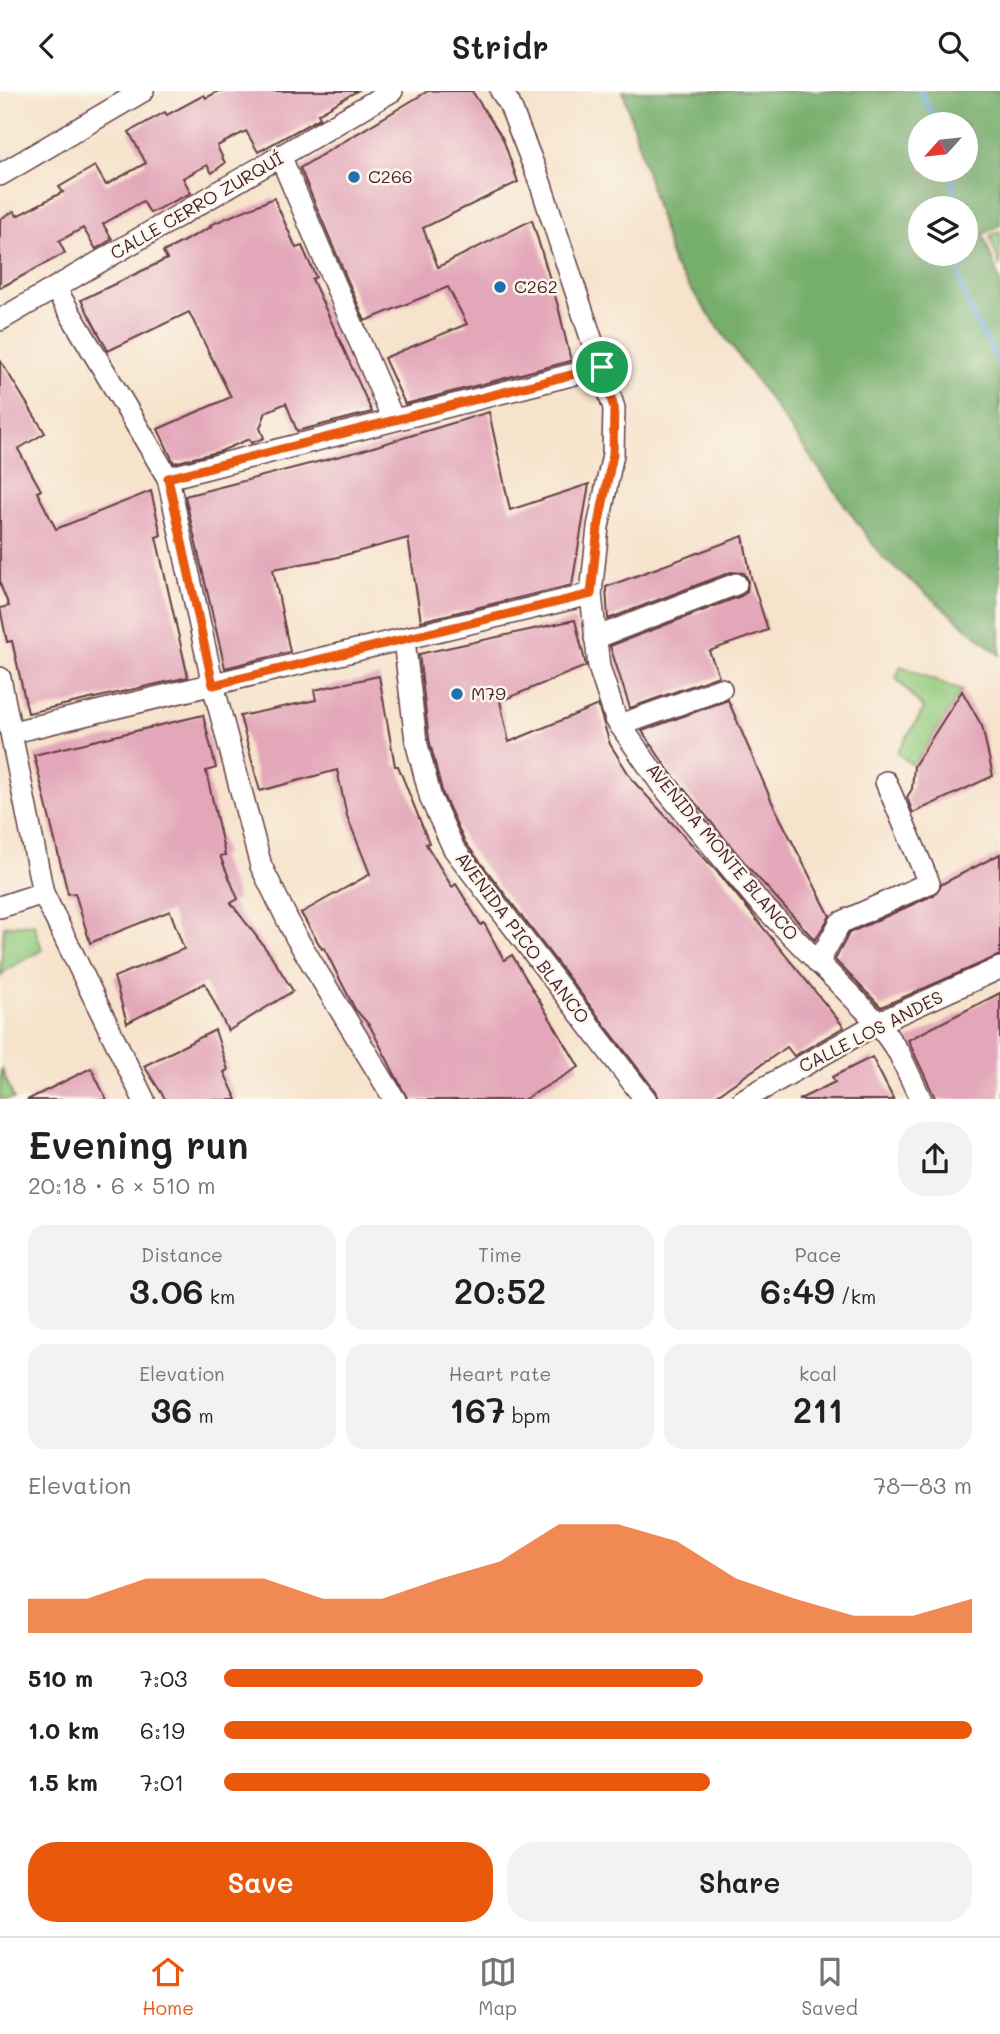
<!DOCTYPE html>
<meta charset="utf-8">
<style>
:root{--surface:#fff;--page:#f2f2f2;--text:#202124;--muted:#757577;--line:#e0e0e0;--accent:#ea580c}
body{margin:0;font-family:Mali,sans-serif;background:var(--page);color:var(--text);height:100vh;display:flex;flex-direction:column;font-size:26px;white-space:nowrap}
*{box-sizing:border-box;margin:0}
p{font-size:23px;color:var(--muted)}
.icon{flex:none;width:38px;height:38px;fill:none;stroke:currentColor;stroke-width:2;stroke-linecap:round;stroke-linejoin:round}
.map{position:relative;height:1008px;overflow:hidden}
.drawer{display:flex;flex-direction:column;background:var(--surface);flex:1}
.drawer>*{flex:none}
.needle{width:46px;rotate:243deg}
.tools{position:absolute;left:908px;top:21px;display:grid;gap:14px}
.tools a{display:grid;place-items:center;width:70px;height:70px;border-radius:50%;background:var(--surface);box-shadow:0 7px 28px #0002;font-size:35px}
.pin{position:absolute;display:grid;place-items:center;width:60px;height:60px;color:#fff;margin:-30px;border:4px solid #fff;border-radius:50%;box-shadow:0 2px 7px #0007}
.round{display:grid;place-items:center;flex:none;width:74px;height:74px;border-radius:28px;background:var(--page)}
.overview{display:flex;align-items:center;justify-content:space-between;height:119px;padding:0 28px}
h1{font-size:38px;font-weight:600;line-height:52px}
.figures{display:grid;grid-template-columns:repeat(3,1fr);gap:10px;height:119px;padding:7px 28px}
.figures div{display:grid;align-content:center;border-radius:18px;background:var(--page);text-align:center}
.figures b{font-size:35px;font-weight:600}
.figures small{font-size:19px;font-weight:400}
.figures p{font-size:19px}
.chart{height:196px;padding:14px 28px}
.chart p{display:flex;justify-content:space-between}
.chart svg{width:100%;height:126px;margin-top:7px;fill:var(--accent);opacity:.7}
.cta{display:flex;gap:14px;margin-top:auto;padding:14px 28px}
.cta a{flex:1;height:80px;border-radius:28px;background:var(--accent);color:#fff;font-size:28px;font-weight:600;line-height:80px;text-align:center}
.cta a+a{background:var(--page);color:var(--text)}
ul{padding:0 28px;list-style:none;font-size:23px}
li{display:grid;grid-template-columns:112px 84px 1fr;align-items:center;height:52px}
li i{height:18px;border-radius:9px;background:var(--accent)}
header{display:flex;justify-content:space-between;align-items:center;height:91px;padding:0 28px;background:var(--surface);font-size:32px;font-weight:600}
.dock{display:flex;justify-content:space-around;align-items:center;height:98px;border-top:2px solid var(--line);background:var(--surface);font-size:19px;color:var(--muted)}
.dock a{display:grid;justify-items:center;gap:4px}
.dock .active{color:var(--accent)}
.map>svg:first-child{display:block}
</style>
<header><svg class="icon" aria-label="back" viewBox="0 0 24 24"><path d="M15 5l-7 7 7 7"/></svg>Stridr<svg class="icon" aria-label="search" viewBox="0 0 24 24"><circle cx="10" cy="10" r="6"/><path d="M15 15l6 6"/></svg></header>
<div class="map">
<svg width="1000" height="1009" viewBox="0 0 1000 1009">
<rect width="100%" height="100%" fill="#fbf7ec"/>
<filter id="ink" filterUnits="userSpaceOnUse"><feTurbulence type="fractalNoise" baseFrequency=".0143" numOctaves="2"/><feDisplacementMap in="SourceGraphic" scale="14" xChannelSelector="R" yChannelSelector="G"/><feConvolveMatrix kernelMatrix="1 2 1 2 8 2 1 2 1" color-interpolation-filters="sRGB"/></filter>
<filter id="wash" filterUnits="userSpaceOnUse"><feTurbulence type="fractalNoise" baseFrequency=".00686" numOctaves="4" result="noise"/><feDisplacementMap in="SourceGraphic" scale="28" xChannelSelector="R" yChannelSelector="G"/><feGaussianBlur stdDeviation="1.57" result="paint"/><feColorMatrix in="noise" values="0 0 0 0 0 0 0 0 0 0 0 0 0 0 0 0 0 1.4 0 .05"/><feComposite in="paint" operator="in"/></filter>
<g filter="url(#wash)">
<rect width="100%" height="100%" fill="#f6e3cc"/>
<g fill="#93ca7c" stroke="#6e7454" stroke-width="2">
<polygon points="1000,140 1000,176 990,145"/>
<polygon points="901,575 962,600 914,675 897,662 924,618 896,587"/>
<polygon points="34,833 42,859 6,879 0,886 4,835"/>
<polygon points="1,977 14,1008 0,1008"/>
</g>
<path fill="#76ae6c" stroke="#60664c" stroke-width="2" fill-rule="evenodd" d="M 623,0 L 1000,0 L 1000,134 L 983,143 L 1000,191 L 1000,564 L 882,466 L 673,173 ZM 920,33 L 966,33 L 966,79 L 920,79 ZM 920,117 L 966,117 L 966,163 L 920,163 Z"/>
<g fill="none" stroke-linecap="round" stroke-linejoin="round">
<g stroke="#64a9da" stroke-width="5">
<polyline points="920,0 937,33"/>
<polyline points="953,79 954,117"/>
<path d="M 956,163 C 958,204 980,239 1000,273"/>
</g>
</g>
<g id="blocks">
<g fill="#e3a7b9">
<polygon points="219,0 357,0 318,23 320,27 258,61 246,40 217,55 225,72 212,82 207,74 183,87 191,102 150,122 143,110 103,133 112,148 96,158 83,137 59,150 65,162 0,197 0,128 14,120 17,125 63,101 59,96 95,75 106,94 146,72 129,41 165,21 167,24 204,4 206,7"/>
<polygon points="428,0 472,0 503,48 518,91 423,137 438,176 532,129 558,215 571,270 405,313 384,267 467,233 448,196 365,230 300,77"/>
<polygon points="274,107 296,157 302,155 316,186 312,188 372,321 297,340 286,312 266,321 260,337 264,347 251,352 249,348 221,360 174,372 158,338 231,306 189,221 108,260 81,209 167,168 163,161 211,136 210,134"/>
<polygon points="0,269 45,342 18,358 41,399 37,401 56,438 151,400 161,444 156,446 188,586 28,622 12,550 7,551 0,517 9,515 0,493"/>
<polygon points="489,321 510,419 589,393 572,494 421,530 408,447 334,467 273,478 290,561 225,577 185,405 360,360"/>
<polygon points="743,445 751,486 768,539 709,560 719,585 630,617 610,555 741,505 747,501 748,489 744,482 731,481 608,528 606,496"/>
<polygon points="575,529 586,575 500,610 509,651 598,614 610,653 633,690 721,785 844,936 794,965 787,956 710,1009 659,1009 656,1001 465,751 443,704 429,648 419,563"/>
<polygon points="379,585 395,675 398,675 429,752 426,753 452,796 456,793 481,834 484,832 504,869 512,864 579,976 523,1009 408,1009 370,935 355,918 324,857 322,858 301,822 370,783 347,725 337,679 260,700 240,625 316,609 314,599"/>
<polygon points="962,600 982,635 993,685 913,722 907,706 912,698 914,675"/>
<polygon points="728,609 772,711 830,825 815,849 748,776 669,680 642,640"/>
<polygon points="203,624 216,677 206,680 225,764 220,765 238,808 231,812 272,866 293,900 228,940 205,892 127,932 114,886 184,858 170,820 90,852 75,802 68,803 34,664"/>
<polygon points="1000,763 1000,864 881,916 835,869 849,842 934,804 942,793"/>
<polygon points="1000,902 1000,1009 936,1009 908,949"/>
<polygon points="215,939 228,979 224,981 237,1009 166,1009 144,975"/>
<polygon points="872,966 894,1009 798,1009 835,991 832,986"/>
<polygon points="91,977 107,1009 27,1009"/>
</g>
</g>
</g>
<g filter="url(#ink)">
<use href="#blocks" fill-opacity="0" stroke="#643c43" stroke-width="2"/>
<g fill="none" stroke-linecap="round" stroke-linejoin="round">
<g stroke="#643c43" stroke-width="24">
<g id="minor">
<polyline points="501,0 509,12 540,91 614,317 613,363 598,436 591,503 599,576 616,628 661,693 759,811 878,932 899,962 921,1009"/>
<polyline points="281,67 393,328"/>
<polyline points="0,84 143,0"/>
<polyline points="55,197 168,387 213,594 261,775 296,846 395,1009"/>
<polyline points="0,229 392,0"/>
<polyline points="168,387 602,276"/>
<polyline points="595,547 736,493"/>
<polyline points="404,549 416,650 431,708 454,758 646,1009"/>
<polyline points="0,587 43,802 144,1009"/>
<polyline points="620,634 721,598"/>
<polyline points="13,641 591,503"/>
<polyline points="0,816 43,802"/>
<polyline points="818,872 840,832 929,792 886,691"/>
<polyline points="743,1009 878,932 1000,877"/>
</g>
</g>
<use href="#minor" stroke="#fff" stroke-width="21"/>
</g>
</g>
<g fill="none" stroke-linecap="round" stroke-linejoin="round" filter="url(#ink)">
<g stroke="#fff" stroke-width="14">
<polygon id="route" points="602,276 614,317 613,363 598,436 591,503 213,594 168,387"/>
</g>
<use href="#route" stroke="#ea580c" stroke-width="9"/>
</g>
<g fill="#1f6fb2" stroke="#fbf7ec" stroke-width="2.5">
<circle cx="354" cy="86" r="7"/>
<circle cx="500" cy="196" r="7"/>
<circle cx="457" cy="603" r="7"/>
</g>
<g text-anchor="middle" stroke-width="5" stroke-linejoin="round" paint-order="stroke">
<g font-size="18" fill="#4a1f2b" stroke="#fbf7ec" text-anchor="start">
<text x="368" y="92">C266</text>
<text x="514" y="202">C262</text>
<text x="471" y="609">M79</text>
</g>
<g font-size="18" fill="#4a1f2b" stroke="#fbf7ec">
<text transform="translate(197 115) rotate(-30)" y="6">CALLE CERRO ZURQUÍ</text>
<text transform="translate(722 761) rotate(50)" y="6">AVENIDA MONTE BLANCO</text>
<text transform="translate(522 847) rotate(53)" y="6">AVENIDA PICO BLANCO</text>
<text transform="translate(871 941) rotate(-27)" y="6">CALLE LOS ANDES</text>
</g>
</g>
</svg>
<div class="tools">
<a><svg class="needle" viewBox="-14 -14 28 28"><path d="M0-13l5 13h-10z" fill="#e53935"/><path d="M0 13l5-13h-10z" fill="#757577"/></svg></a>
<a><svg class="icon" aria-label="layers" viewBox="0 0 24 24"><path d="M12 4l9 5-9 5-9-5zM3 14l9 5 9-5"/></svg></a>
</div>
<div class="pin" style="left:602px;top:276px;background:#1e9e55"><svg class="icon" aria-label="arrive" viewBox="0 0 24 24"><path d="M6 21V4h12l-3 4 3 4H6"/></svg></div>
</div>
<section class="drawer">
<div class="overview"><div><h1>Evening run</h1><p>20:18 · 6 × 510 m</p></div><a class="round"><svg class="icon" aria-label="share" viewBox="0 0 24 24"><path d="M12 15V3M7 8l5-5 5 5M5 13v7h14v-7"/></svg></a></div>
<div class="figures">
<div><p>Distance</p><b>3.06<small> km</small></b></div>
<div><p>Time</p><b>20:52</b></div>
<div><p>Pace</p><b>6:49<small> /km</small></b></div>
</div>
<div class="figures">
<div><p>Elevation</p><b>36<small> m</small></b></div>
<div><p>Heart rate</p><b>167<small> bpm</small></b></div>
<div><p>kcal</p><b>211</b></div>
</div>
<div class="chart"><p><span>Elevation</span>78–83 m</p>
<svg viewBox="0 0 160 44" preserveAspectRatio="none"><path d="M0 44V32L10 32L20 25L30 25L40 25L50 32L60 32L70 25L80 19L90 6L100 6L110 12L120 25L130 32L140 38L150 38L160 32V44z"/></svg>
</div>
<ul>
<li><b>510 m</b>7:03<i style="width:64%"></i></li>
<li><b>1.0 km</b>6:19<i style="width:100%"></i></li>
<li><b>1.5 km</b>7:01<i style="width:65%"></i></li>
</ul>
<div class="cta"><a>Save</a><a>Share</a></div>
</section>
<nav class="dock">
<a class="active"><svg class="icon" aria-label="home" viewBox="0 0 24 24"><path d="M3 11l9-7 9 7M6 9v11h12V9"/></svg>Home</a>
<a><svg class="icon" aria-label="map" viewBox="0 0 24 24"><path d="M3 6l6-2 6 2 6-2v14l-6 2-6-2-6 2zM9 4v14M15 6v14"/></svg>Map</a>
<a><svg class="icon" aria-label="saved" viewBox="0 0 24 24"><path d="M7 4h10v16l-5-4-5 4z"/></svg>Saved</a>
</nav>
